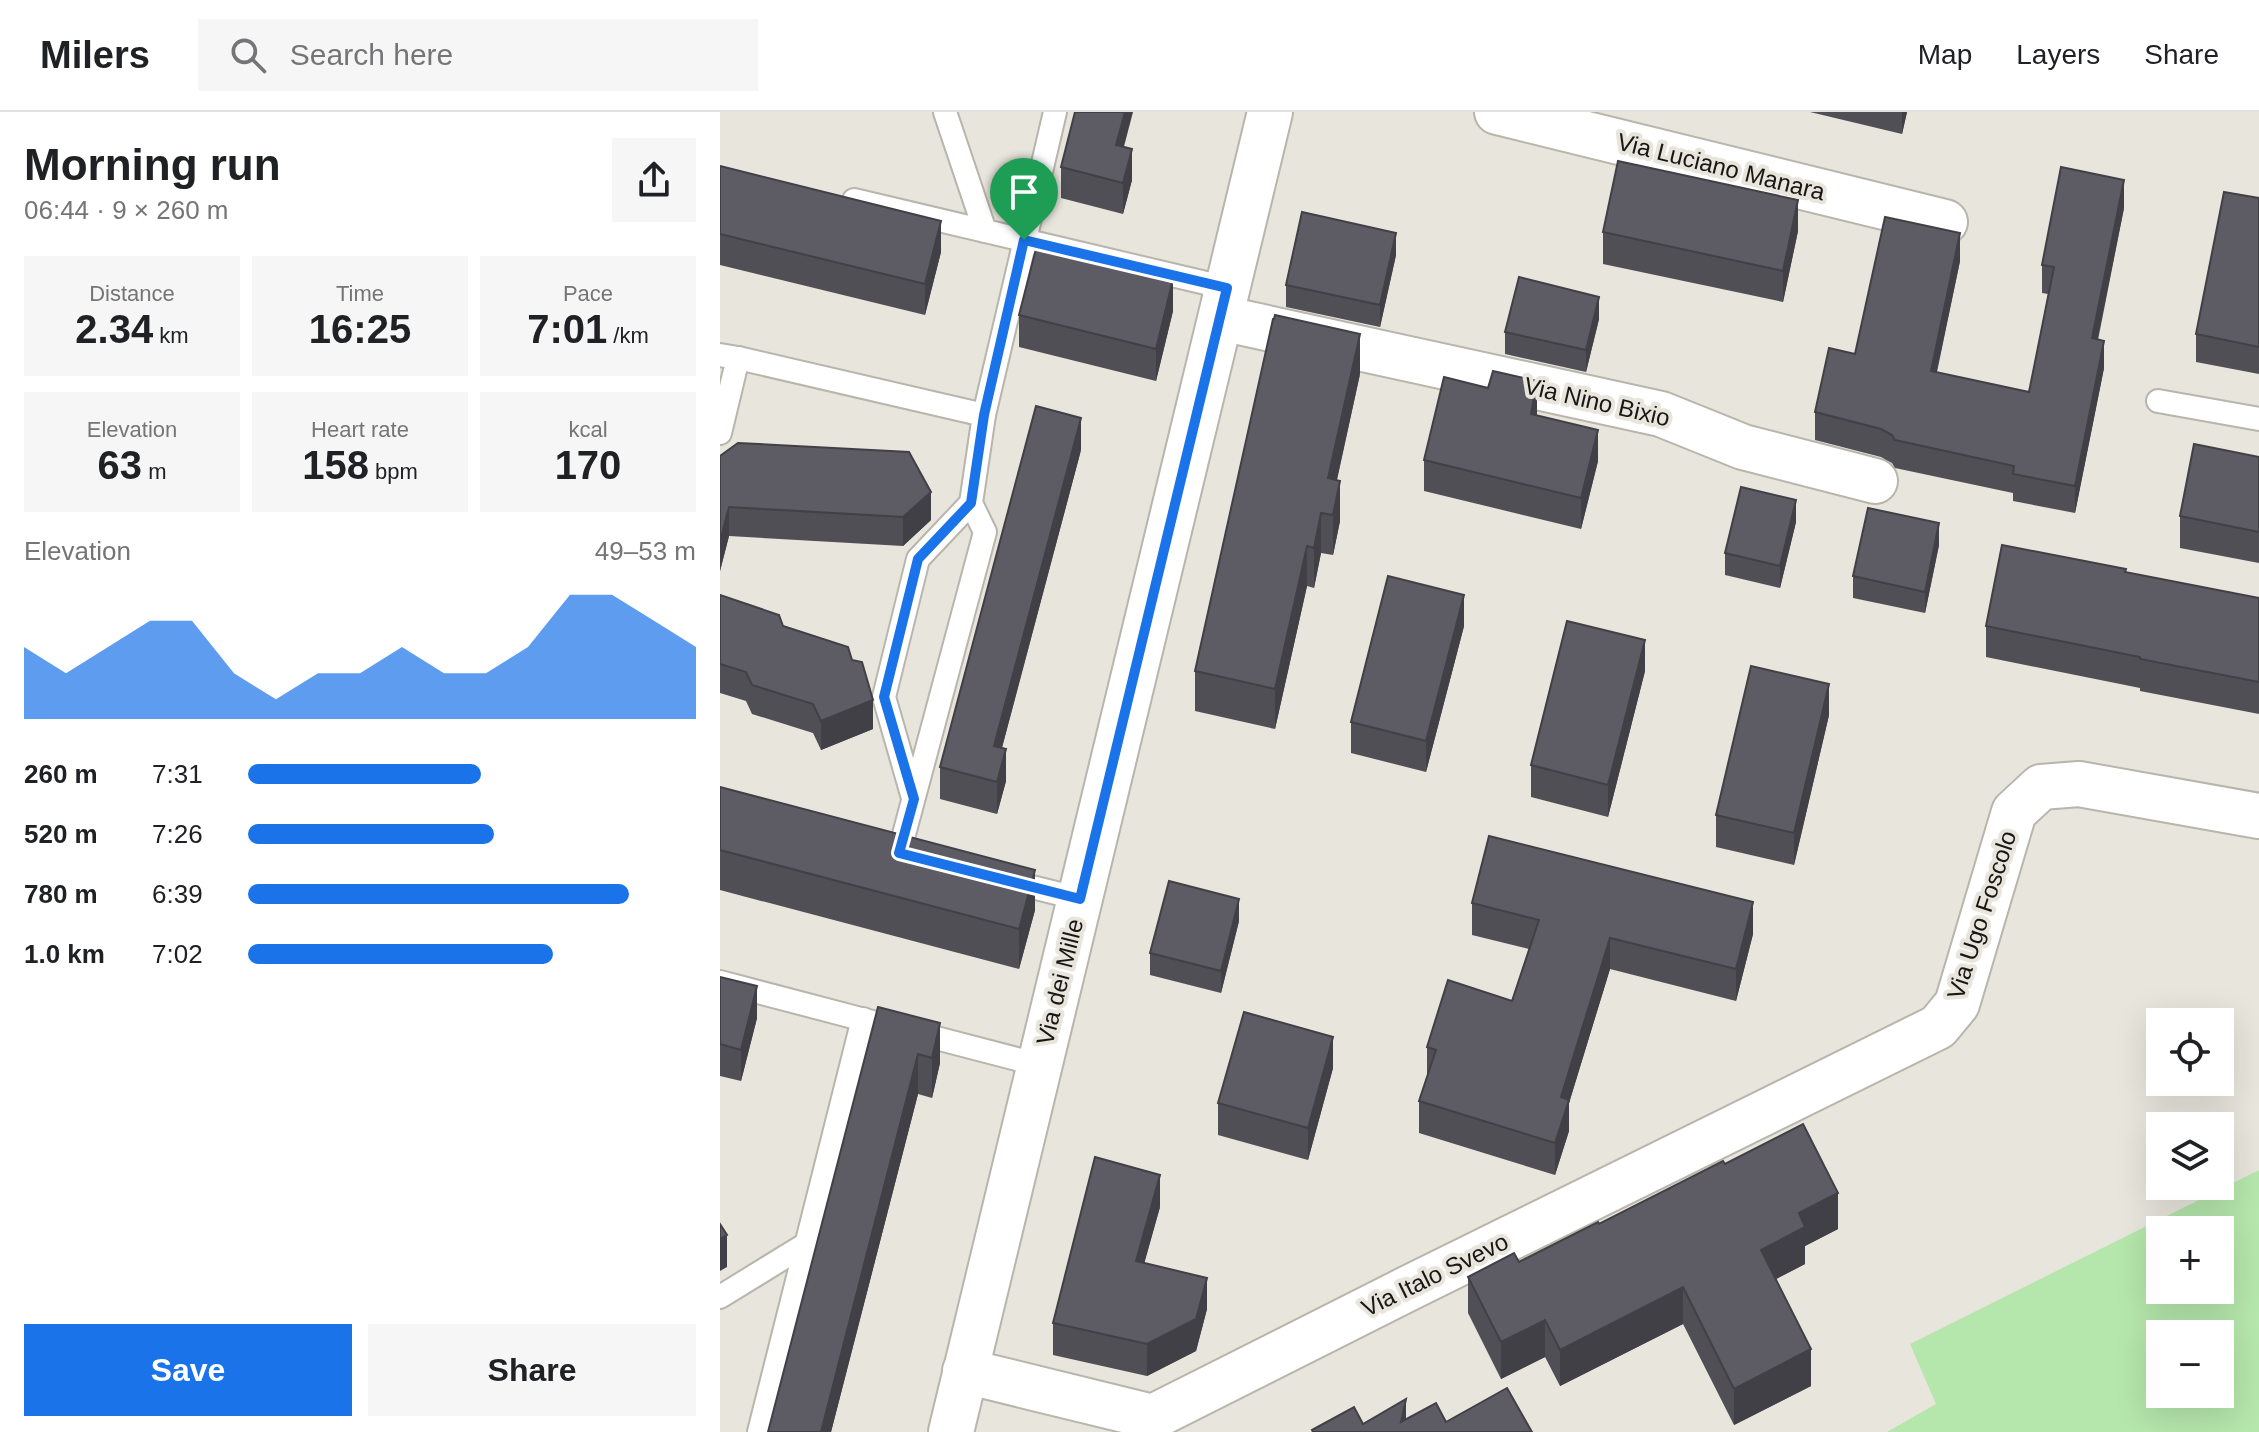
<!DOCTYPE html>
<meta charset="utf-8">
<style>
:root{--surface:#fff;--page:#f6f6f6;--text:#202124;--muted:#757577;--line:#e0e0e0;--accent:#1a73e8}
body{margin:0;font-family:Helvetica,sans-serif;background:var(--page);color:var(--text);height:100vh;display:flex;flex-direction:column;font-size:30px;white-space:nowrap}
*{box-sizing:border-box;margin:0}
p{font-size:26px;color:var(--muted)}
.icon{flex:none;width:44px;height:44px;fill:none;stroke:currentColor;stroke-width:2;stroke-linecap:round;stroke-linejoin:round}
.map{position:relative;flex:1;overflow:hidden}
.details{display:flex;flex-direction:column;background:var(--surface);width:720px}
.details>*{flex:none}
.tools{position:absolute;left:1426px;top:896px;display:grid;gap:16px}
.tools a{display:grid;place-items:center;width:88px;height:88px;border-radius:0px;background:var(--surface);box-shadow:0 8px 32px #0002;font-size:40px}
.pin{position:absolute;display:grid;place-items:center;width:68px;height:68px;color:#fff;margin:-82px -34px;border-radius:50% 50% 50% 0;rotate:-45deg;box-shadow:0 0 8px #0007}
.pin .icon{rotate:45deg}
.round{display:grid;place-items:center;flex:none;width:84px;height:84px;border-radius:0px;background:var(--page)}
.overview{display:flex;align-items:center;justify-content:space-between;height:136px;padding:0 24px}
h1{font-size:44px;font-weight:700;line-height:60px}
.figures{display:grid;grid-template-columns:repeat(3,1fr);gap:12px;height:136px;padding:8px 24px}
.figures div{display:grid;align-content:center;border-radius:0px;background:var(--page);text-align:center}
.figures b{font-size:40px;font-weight:700}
.figures small{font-size:22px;font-weight:400}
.figures p{font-size:22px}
.chart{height:224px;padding:16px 24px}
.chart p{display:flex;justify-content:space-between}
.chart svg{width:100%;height:144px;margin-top:8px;fill:var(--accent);opacity:.7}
.primary-button{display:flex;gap:16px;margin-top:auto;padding:16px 24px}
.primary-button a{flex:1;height:92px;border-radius:0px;background:var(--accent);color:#fff;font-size:32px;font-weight:700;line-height:92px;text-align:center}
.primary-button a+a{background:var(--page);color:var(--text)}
ul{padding:0 24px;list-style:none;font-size:26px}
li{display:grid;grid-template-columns:128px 96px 1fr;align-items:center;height:60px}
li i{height:20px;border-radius:10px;background:var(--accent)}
header{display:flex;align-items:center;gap:48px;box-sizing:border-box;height:112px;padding:0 40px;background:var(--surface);border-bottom:2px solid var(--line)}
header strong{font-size:38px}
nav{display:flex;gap:44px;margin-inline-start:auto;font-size:28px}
.search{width:560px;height:72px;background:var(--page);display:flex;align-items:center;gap:20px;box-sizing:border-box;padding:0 28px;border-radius:0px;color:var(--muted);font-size:30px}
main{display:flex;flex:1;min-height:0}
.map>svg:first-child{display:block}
</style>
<header>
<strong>Milers</strong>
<div class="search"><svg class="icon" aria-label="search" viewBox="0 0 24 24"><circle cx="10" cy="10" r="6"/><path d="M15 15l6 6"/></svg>Search here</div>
<nav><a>Map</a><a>Layers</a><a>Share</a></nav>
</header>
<main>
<section class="details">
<div class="overview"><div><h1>Morning run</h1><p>06:44 · 9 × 260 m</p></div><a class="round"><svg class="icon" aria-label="share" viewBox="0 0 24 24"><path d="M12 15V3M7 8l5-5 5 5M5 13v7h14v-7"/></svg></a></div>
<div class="figures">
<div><p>Distance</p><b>2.34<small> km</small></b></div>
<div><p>Time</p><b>16:25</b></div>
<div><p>Pace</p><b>7:01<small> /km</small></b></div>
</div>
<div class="figures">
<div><p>Elevation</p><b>63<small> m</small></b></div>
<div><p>Heart rate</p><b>158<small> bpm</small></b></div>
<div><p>kcal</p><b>170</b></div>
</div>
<div class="chart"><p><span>Elevation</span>49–53 m</p>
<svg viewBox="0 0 160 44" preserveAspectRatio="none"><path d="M0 44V22L10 30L20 22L30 14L40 14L50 30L60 38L70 30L80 30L90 22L100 30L110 30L120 22L130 6L140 6L150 14L160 22V44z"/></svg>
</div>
<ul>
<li><b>260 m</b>7:31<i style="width:52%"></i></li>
<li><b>520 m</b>7:26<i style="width:55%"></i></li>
<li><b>780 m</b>6:39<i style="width:85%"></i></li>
<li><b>1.0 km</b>7:02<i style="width:68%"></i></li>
</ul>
<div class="primary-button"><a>Save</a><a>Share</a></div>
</section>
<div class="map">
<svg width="1539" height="1320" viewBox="0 0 1539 1320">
<rect width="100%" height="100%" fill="#e8e5dc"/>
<path fill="#b5e6ab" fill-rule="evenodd" d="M 1539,1058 L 1539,1320 L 1167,1320 L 1216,1292 L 1190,1232 ZM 1440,1118 L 1500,1118 L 1500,1178 L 1440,1178 ZM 1440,1222 L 1500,1222 L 1500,1282 L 1440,1282 Z"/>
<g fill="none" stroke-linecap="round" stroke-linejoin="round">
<g stroke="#b8b5ac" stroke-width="26">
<g id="lane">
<polyline points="225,0 265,119"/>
<polyline points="134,88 507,176"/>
<polyline points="0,243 18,246 264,303"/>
<polyline points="1438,289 1539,307"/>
<polyline points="0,321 18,246"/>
<polyline points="193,686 164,585 198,447 251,391"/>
<polyline points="179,741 265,420 251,391 264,303 335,0"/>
<polyline points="288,769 360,787"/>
<polyline points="0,870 156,911"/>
<polyline points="193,920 320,953"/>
<polyline points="0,1185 86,1132"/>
<polyline points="39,1320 143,907"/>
</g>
</g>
<g stroke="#b8b5ac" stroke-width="48">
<g id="street">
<polyline points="777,0 1225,110"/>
<polyline points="501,206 941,302 1023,335 1155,369"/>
<polyline points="245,1259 433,1305 689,1176 1218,915 1237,892 1294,700 1321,675 1359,672 1539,704"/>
<polyline points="231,1320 550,0"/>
</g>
</g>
<use href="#lane" stroke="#fff" stroke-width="22"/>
<use href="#street" stroke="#fff" stroke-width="44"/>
</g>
<g fill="#504f56">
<polygon points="1090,0 1187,0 1182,22"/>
<polygon points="404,35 412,68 403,102 341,86 341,55"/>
<polygon points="0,54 221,140 205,203 0,153"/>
<polygon points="1539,86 1539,262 1476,250 1476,222"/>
<polygon points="1404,96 1378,228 1384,256 1355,401 1293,389 1293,381 1175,356 1172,351 1161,345 1095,328 1095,300 1135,242 1240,149 1217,260 1309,280 1328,182 1322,181 1322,153"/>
<polygon points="1078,119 1063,190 883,152 883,120"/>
<polygon points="676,143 660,215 566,195 566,173"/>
<polygon points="453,199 436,269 299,235 299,203"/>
<polygon points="879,207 866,260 785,242 785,220"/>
<polygon points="640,262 617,368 620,409 613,443 601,441 594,476 587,474 555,617 475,599 475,559"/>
<polygon points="817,301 817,303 878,349 861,417 704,379 704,348"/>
<polygon points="361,338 282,636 286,669 277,702 220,687 220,655"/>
<polygon points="0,344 211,408 183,434 9,424 0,459"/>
<polygon points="1539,345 1539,451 1460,436 1460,404"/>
<polygon points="1076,410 1060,476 1005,463 1005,441"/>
<polygon points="1219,433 1205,501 1133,486 1133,464"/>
<polygon points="0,483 63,514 153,617 101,638 93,621 32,602 26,589 0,581"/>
<polygon points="1539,486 1539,602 1420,579 1420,576 1266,545 1266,514"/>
<polygon points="744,514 706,660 631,641 631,610"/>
<polygon points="925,559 888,705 811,685 811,653"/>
<polygon points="1109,603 1074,753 996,735 996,703"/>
<polygon points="0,675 315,798 299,857 0,778"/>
<polygon points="752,791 1033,822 1016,889 890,857 849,991 849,1019 835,1063 699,1021 699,989 707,965 707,935 792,889 809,837 752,823"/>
<polygon points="519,809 501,881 430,863 430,841"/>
<polygon points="0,865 37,906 21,969 0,964"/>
<polygon points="158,895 220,951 212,986 198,982 111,1320 48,1320"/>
<polygon points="613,956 588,1048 498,1023 498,991"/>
<polygon points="1005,1052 1118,1117 1085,1134 1085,1152 1056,1167 1091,1274 1014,1313 963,1212 840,1274 825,1245 781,1267 748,1201 748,1165 799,1150"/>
<polygon points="440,1095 424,1151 487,1197 476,1239 427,1264 333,1243 333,1211"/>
</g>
<g fill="#414046">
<polygon points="405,0 413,0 396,65 396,33"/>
<polygon points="1182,0 1187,0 1182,22"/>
<polygon points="412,37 412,68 403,102 403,71"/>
<polygon points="1404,68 1404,96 1372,254 1372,226"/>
<polygon points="1078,88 1078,119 1063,190 1063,159"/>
<polygon points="221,109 221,140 205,203 205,172"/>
<polygon points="676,121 676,143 660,215 660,193"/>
<polygon points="1240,121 1240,149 1211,286 1211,259"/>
<polygon points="453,167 453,199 436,269 436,237"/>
<polygon points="879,185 879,207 866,260 866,238"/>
<polygon points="640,222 640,262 609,403 608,366"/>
<polygon points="1384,229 1384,256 1355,401 1355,374"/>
<polygon points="817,269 817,301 811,333 811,302"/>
<polygon points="361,306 361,338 274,665 274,634"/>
<polygon points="878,318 878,349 861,417 861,386"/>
<polygon points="620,369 620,409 613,443 613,403"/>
<polygon points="211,380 211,408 183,434 183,405"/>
<polygon points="1076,388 1076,410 1060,476 1060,454"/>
<polygon points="9,395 9,424 0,459 0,430"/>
<polygon points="601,401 601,441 594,476 594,436"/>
<polygon points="1219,411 1219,433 1205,501 1205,480"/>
<polygon points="587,434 587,474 555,617 555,577"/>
<polygon points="744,483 744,514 706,660 706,629"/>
<polygon points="925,528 925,559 888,705 888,673"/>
<polygon points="1109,572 1109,603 1074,753 1074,721"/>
<polygon points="153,588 153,617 101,638 101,609"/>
<polygon points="286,637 286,669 277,702 277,670"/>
<polygon points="315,758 315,798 299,857 299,817"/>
<polygon points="519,787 519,809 501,881 501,859"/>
<polygon points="1033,790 1033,822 1016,889 1016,857"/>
<polygon points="890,826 890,857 849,991 849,1019 835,1063 835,1031 841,985"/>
<polygon points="37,874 37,906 21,969 21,938"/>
<polygon points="220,911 220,951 212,986 212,946"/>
<polygon points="613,925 613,956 588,1048 588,1016"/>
<polygon points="198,942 198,982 111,1320 101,1320"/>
<polygon points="440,1063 440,1095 416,1181 416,1149"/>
<polygon points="1118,1081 1118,1117 1085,1134 1085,1152 1041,1175 1041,1138 1079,1101"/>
<polygon points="7,1123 7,1155 0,1159 0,1127"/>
<polygon points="487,1166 487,1197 476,1239 427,1264 427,1232"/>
<polygon points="963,1175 963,1212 840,1274 840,1238"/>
<polygon points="825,1208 825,1245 781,1267 781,1230"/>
<polygon points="1091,1237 1091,1274 1014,1313 1014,1277"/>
<polygon points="686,1287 686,1320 681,1310"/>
</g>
<g fill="#5d5c64" stroke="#414046" stroke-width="2">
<polygon points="355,0 405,0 396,33 412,37 403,71 341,55"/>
<polygon points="898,49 1078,88 1063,159 883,120"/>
<polygon points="0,54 221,109 205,172 0,122"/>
<polygon points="1341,55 1404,68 1372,226 1384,229 1355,374 1293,362 1294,354 1175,328 1172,323 1161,317 1095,300 1109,236 1135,242 1165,105 1240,121 1211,259 1309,280 1334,155 1322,153"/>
<polygon points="1504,80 1539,86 1539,235 1476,222"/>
<polygon points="582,100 676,121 660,193 566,173"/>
<polygon points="317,133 453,167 436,237 299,203"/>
<polygon points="799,165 879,185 866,238 785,220"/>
<polygon points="555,203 640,222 608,366 620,369 613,403 601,401 594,436 587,434 555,577 475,559 553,207 554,207"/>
<polygon points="773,259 817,269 811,302 878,318 861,386 704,348 724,265 768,276"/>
<polygon points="316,294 361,306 274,634 286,637 277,670 220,655"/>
<polygon points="18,331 189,340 211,380 183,405 9,395 0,430 0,344"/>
<polygon points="1474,332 1539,345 1539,420 1460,404"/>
<polygon points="1021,375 1076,388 1060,454 1005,441"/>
<polygon points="1148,396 1219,411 1205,480 1133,464"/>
<polygon points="1282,433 1406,457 1405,460 1539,486 1539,570 1420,547 1420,545 1266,514"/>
<polygon points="668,464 744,483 706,629 631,610"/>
<polygon points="0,483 59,503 63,514 128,535 132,548 142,550 153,588 101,609 93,592 32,573 26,560 0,552"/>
<polygon points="847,509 925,528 888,673 811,653"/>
<polygon points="1031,554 1109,572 1074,721 996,703"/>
<polygon points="0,675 315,758 299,817 0,738"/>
<polygon points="769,724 1033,790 1016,857 890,826 841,985 849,988 835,1031 699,989 716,938 707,935 728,868 792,889 819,808 752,791"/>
<polygon points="449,769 519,787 501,859 430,841"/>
<polygon points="0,865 37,874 21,938 0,932"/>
<polygon points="158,895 220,911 212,946 198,942 101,1320 48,1320"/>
<polygon points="524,900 613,925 588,1016 498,991"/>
<polygon points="1083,1012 1118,1081 1079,1101 1085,1115 1041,1138 1091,1237 1014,1277 963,1175 840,1238 825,1208 781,1230 748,1165 794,1141 799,1150 878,1110 879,1112 1003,1049 1005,1052"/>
<polygon points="375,1045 440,1063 416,1149 487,1166 476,1207 427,1232 333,1211"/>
<polygon points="0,1112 7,1123 0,1127"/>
<polygon points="787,1276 812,1320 593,1320 592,1318 634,1295 643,1312 686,1287 681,1310 716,1291 726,1310"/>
</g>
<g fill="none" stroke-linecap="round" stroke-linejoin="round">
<g stroke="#fff" stroke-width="16">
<polygon id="route" points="304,128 507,176 360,787 179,741 194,687 164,585 198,447 251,391 264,303"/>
</g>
<use href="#route" stroke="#1a73e8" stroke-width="10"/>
</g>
<g text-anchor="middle" stroke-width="8" stroke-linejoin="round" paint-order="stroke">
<g font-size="24" fill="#181714" stroke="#e8e5dc">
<text transform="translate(1001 55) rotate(14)" y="8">Via Luciano Manara</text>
<text transform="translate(877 290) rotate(13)" y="8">Via Nino Bixio</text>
<text transform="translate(1262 803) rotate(-72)" y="8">Via Ugo Foscolo</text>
<text transform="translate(340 870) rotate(-76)" y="8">Via dei Mille</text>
<text transform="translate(715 1163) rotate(-26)" y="8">Via Italo Svevo</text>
</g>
</g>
</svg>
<div class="tools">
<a><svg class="icon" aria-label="locate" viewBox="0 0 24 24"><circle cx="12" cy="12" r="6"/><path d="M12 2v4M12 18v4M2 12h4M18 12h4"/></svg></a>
<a><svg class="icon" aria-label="layers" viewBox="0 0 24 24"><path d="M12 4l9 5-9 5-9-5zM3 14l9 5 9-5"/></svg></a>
<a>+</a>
<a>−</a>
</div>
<div class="pin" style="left:304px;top:128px;background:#1e9e55"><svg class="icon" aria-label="arrive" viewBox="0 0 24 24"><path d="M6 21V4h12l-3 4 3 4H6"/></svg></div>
</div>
</main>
